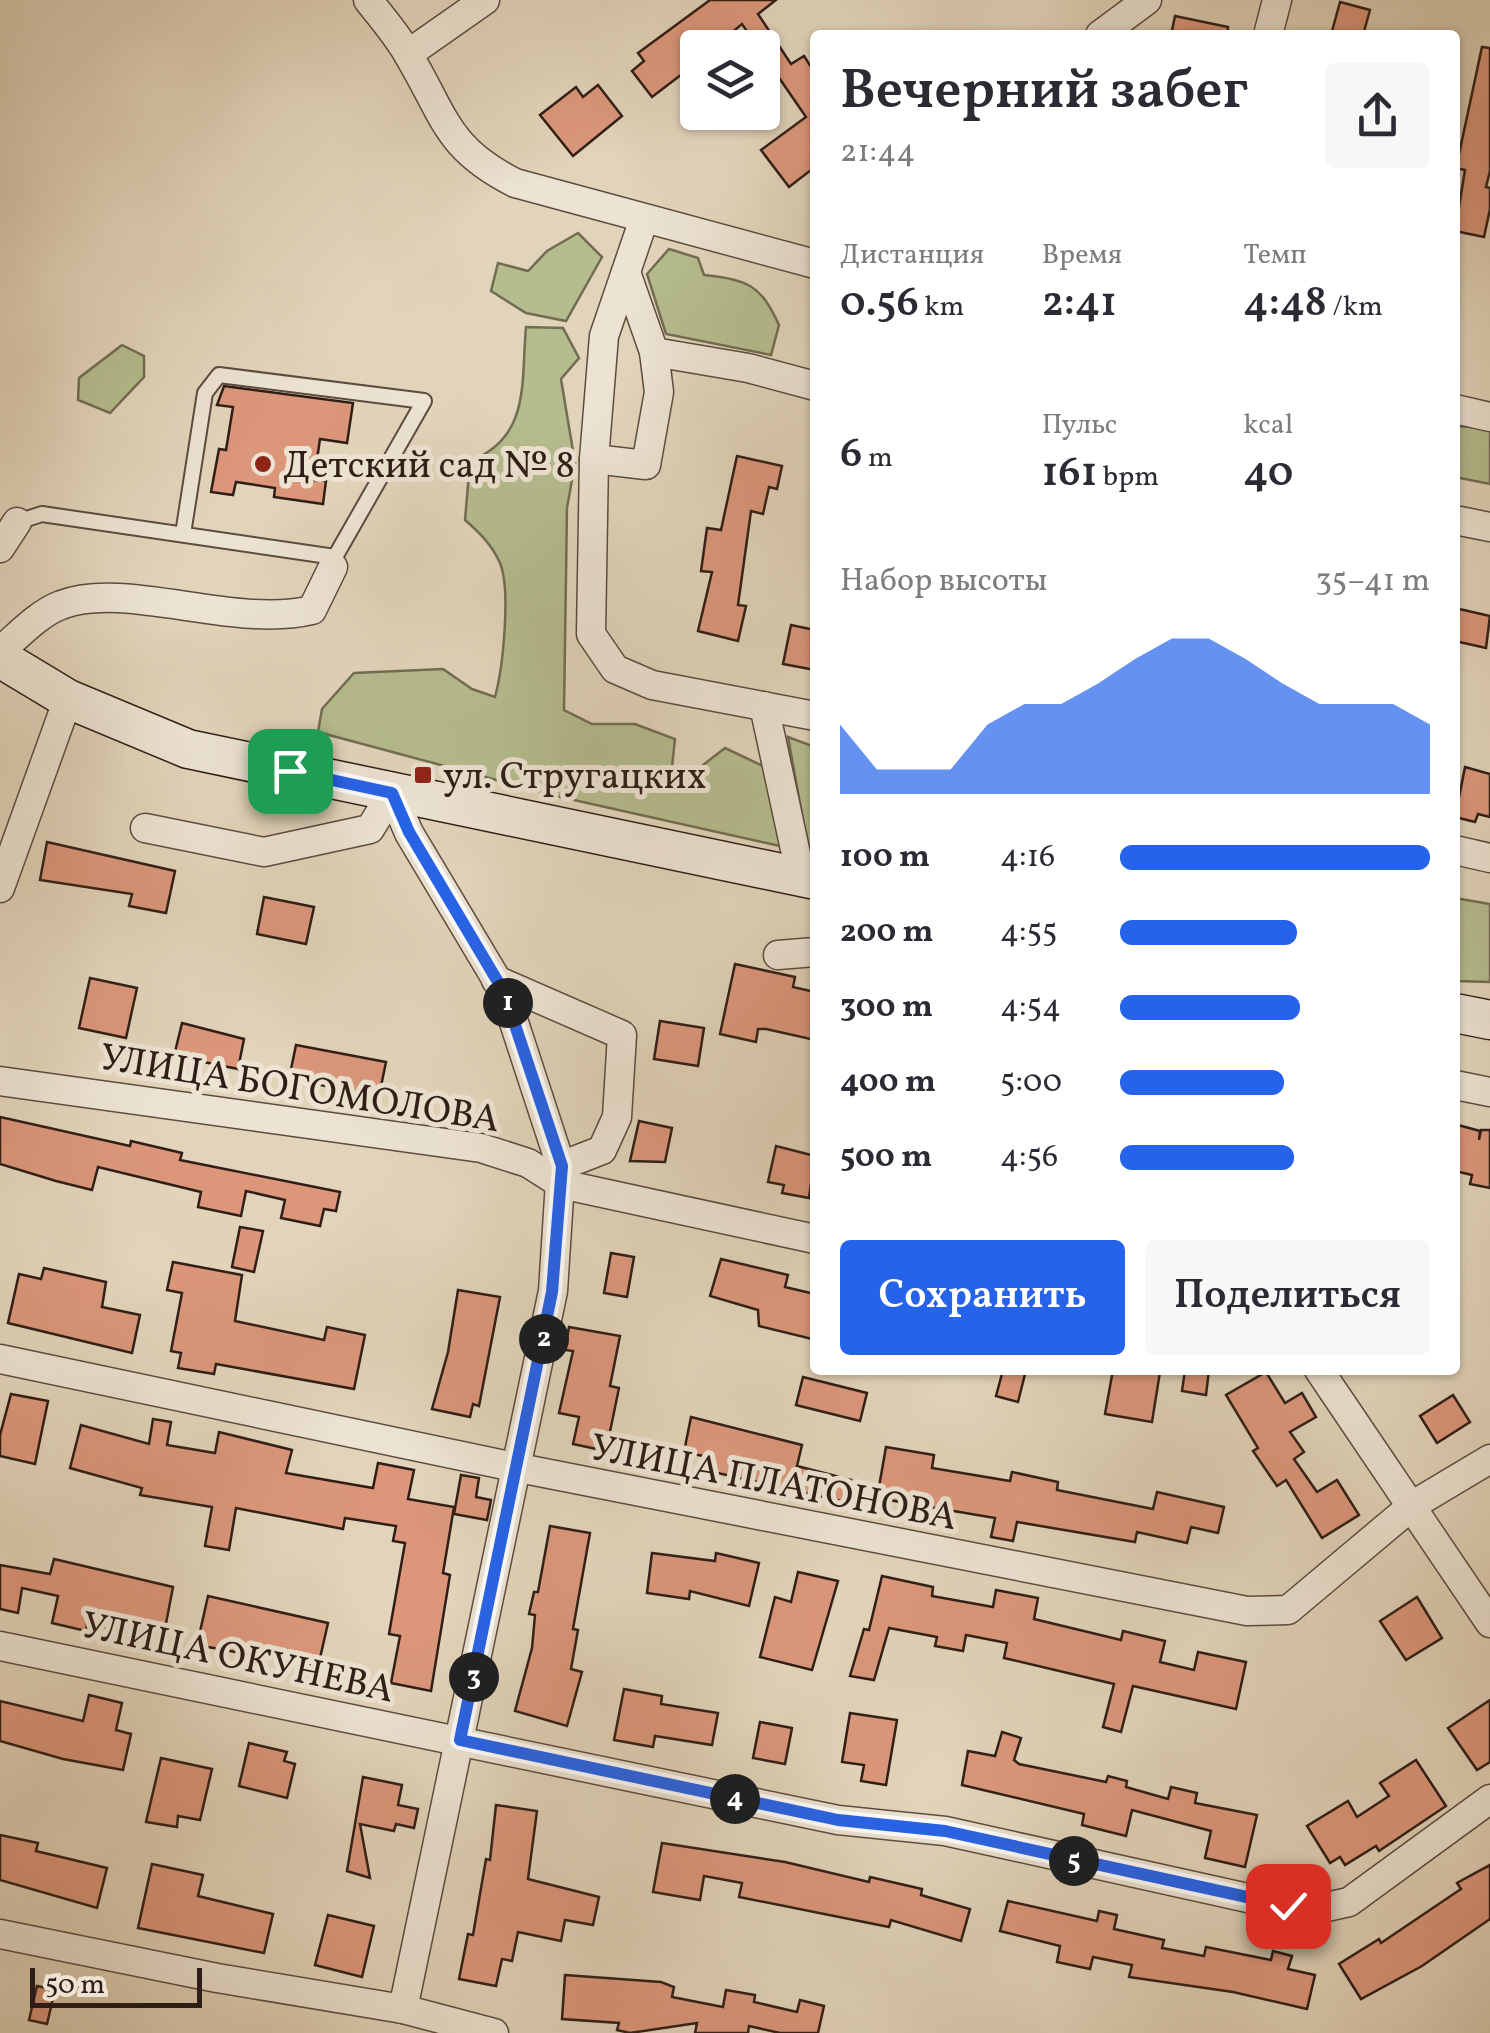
<!DOCTYPE html>
<html lang="ru">
<meta charset="utf-8">
<style>
:root{--surface:#fff;--page:#f7f7f7;--text:#2b2b33;--muted:#7c7c81;--accent:#2563eb}
body{margin:0;font-family:Vollkorn,serif;background:var(--page);color:var(--text);height:100vh;display:flex;flex-direction:column;font-size:38px;white-space:nowrap}
*{box-sizing:border-box;margin:0}
p{font-size:32px;color:var(--muted)}
.icon{flex:none;width:55px;height:55px;fill:none;stroke:currentColor;stroke-width:2;stroke-linecap:round;stroke-linejoin:round}
.map{position:relative;flex:1;overflow:hidden}
.drawer{position:absolute;left:810px;top:30px;width:650px;height:1345px;display:flex;flex-direction:column;background:var(--surface);border-radius:10px;box-shadow:0 2px 8px #0004}
.drawer>*{flex:none}
.controls{position:absolute;left:680px;top:30px;display:grid;gap:20px}
.controls a{display:grid;place-items:center;width:100px;height:100px;border-radius:10px;background:var(--surface);box-shadow:0 2px 8px #0004;font-size:50px}
.scale{position:absolute;left:30px;bottom:25px;width:172px;box-sizing:border-box;padding-left:10px;border:5px solid #2f1e17;border-top:0;font-size:28px;line-height:35px;white-space:nowrap;color:#2f1e17;-webkit-text-stroke:8px #ece3d2;paint-order:stroke}
.pin{position:absolute;display:grid;place-items:center;width:85px;height:85px;color:#fff;margin:-42px;border-radius:20px;box-shadow:0 5px 15px #0006}
.km{position:absolute;width:50px;height:50px;margin:-25px;border-radius:50%;background:#222;color:#fff;font-size:28px;line-height:50px;text-align:center}
.round{display:grid;place-items:center;flex:none;width:105px;height:105px;border-radius:10px;background:var(--page)}
.headline{display:flex;align-items:center;justify-content:space-between;height:170px;padding:0 30px}
h1{font-size:55px;font-weight:600;line-height:75px}
.metrics{display:grid;grid-template-columns:repeat(3,1fr);gap:15px;height:170px;padding:10px 30px}
.metrics div{display:grid;align-content:center}
.metrics b{font-size:42px;font-weight:600}
.metrics small{font-size:28px;font-weight:400}
.metrics p{font-size:28px}
.chart{height:280px;padding:20px 30px}
.chart p{display:flex;justify-content:space-between}
.chart svg{width:100%;height:180px;margin-top:10px;fill:var(--accent);opacity:.7}
.primary-button{display:flex;gap:20px;margin-top:auto;padding:20px 30px}
.primary-button a{flex:1;height:115px;border-radius:10px;background:var(--accent);color:#fff;font-size:40px;font-weight:600;line-height:115px;text-align:center}
.primary-button a+a{background:var(--page);color:var(--text)}
ul{padding:0 30px;list-style:none;font-size:32px}
li{display:grid;grid-template-columns:160px 120px 1fr;align-items:center;height:75px}
li i{height:25px;border-radius:12px;background:var(--accent)}
.map>svg:first-child{display:block}
</style>
<div class="map">
<svg width="1490" height="2033" viewBox="0 0 1490 2033">
<rect width="100%" height="100%" fill="#e2d4ba"/>
<filter id="stains"><feTurbulence type="fractalNoise" baseFrequency=".002" numOctaves="4"/><feColorMatrix values="0 0 0 0 .2 0 0 0 0 .09 0 0 0 0 .02 0 0 0 .5 -.17"/></filter>
<radialGradient id="worn" r=".72"><stop offset=".6" stop-color="#630" stop-opacity="0"/><stop offset="1" stop-color="#630" stop-opacity=".3"/></radialGradient>
<g fill="#b5bc8e" stroke="#726d52" stroke-width="2.5">
<polygon points="578,233 602,257 566,321 526,313 491,291 498,263 528,271 547,251"/>
<path d="M 669,249 L 698,258 L 704,275 C 748,280 760,284 779,325 L 771,355 L 666,334 L 647,274 Z"/>
<path d="M 526,327 L 563,328 L 579,358 L 561,379 L 575,463 L 567,508 L 564,710 L 592,724 L 635,724 L 675,739 L 672,767 L 698,769 L 725,748 L 765,767 L 780,846 L 556,796 L 318,732 L 322,709 L 354,673 L 443,669 L 472,689 L 495,697 C 503,668 511,590 500,563 C 492,545 480,533 465,520 L 470,461 C 531,438 521,381 526,327 Z"/>
<polygon points="122,345 144,356 144,377 110,413 78,400 79,378"/>
<polygon points="1455,426 1490,428 1490,484 1455,477"/>
<polygon points="788,737 815,747 815,850 808,848"/>
<polygon points="1455,898 1490,904 1490,982 1455,981"/>
</g>
<g fill="#dc977b" stroke="#2f1e17" stroke-width="2.5">
<polygon points="710,0 776,0 758,14 791,64 804,56 815,73 815,167 789,187 761,150 806,117 742,24 717,45 711,38 698,48 684,60 690,68 652,97 632,71 644,61 638,53"/>
<polygon points="1340,2 1370,10 1363,35 1331,35"/>
<polygon points="1175,16 1228,27 1227,35 1171,35"/>
<polygon points="1482,47 1490,48 1490,171 1486,187 1490,188 1490,209 1484,237 1455,231 1465,170 1456,168"/>
<polygon points="598,85 622,116 573,156 540,115 576,87 583,97"/>
<polygon points="224,386 353,403 347,443 320,439 314,480 326,481 323,504 274,497 275,488 236,482 233,495 211,492 219,449 226,450 233,407 217,405"/>
<polygon points="737,456 782,466 777,489 769,487 763,514 751,511 738,605 746,606 738,641 698,631 712,572 701,571 707,528 721,530"/>
<polygon points="1455,608 1490,616 1486,648 1455,641"/>
<polygon points="791,625 815,630 815,670 783,664"/>
<polygon points="1465,767 1490,774 1490,817 1478,814 1475,822 1455,817"/>
<polygon points="47,842 175,871 166,913 129,906 132,894 40,880"/>
<polygon points="264,897 314,907 306,944 257,934"/>
<polygon points="735,964 795,977 793,987 815,992 815,1040 766,1029 758,1029 756,1042 720,1034"/>
<polygon points="90,978 137,988 126,1038 79,1028"/>
<polygon points="660,1021 704,1028 698,1066 654,1059"/>
<polygon points="182,1023 244,1039 238,1069 174,1056"/>
<polygon points="296,1045 386,1062 379,1096 289,1079"/>
<polygon points="0,1117 130,1146 131,1141 182,1153 180,1160 340,1192 336,1211 324,1209 320,1226 281,1218 285,1200 246,1191 241,1216 198,1207 201,1192 98,1167 92,1190 56,1181 0,1164"/>
<polygon points="639,1121 672,1128 665,1162 630,1161"/>
<polygon points="1458,1125 1480,1131 1479,1140 1481,1130 1490,1130 1490,1188 1470,1184 1472,1175 1455,1171"/>
<polygon points="776,1146 815,1156 809,1198 782,1193 784,1185 768,1182"/>
<polygon points="240,1227 263,1231 254,1272 232,1267"/>
<polygon points="611,1253 634,1257 627,1297 604,1293"/>
<polygon points="721,1259 788,1275 785,1287 815,1294 812,1339 759,1326 758,1310 710,1296"/>
<polygon points="173,1262 242,1275 235,1321 324,1340 327,1327 365,1335 354,1389 216,1364 214,1374 178,1368 181,1353 171,1351 182,1293 167,1290"/>
<polygon points="44,1268 106,1282 102,1307 140,1315 132,1353 8,1323 19,1274 41,1279"/>
<polygon points="458,1290 500,1297 479,1406 473,1404 470,1417 432,1409 448,1352"/>
<polygon points="569,1327 620,1336 610,1386 619,1388 606,1451 573,1444 579,1417 559,1413 573,1351 565,1350"/>
<polygon points="1003,1370 1026,1370 1018,1402 996,1396"/>
<polygon points="1113,1370 1160,1372 1152,1422 1105,1414"/>
<polygon points="1185,1370 1209,1370 1206,1395 1182,1391"/>
<polygon points="1266,1372 1285,1403 1302,1393 1316,1417 1290,1432 1304,1452 1294,1459 1317,1492 1337,1480 1359,1515 1322,1538 1286,1480 1277,1486 1253,1451 1258,1448 1226,1395"/>
<polygon points="803,1377 867,1393 860,1421 796,1405"/>
<polygon points="11,1394 48,1401 35,1464 0,1456 0,1435"/>
<polygon points="1453,1395 1470,1422 1437,1443 1420,1416"/>
<polygon points="691,1417 802,1445 797,1466 851,1480 845,1502 700,1469 703,1456 684,1452"/>
<polygon points="153,1419 171,1422 167,1445 215,1453 219,1432 292,1450 286,1473 373,1488 378,1463 414,1470 408,1499 454,1507 443,1573 450,1575 431,1691 391,1683 400,1636 389,1634 405,1543 393,1541 396,1526 345,1518 343,1529 236,1508 229,1550 205,1546 212,1507 140,1495 142,1488 70,1468 81,1425 149,1444"/>
<polygon points="886,1447 934,1455 932,1468 1010,1481 1012,1472 1058,1482 1057,1490 1153,1509 1157,1492 1224,1507 1218,1533 1191,1527 1187,1543 1137,1532 1135,1542 1017,1522 1013,1541 991,1537 995,1518 877,1498"/>
<polygon points="461,1475 479,1478 476,1497 491,1500 487,1520 454,1514"/>
<polygon points="550,1526 590,1533 573,1629 578,1630 571,1669 582,1672 567,1726 515,1711 532,1648 535,1615 529,1614 534,1592 538,1592"/>
<polygon points="652,1553 715,1561 716,1553 759,1563 749,1606 690,1591 689,1599 647,1593"/>
<polygon points="54,1559 173,1587 163,1639 87,1624 86,1631 52,1623 58,1596 22,1588 18,1613 0,1609 0,1565 50,1574"/>
<polygon points="798,1572 838,1581 812,1670 760,1657 775,1597 791,1602"/>
<polygon points="882,1576 933,1587 932,1596 993,1607 996,1590 1038,1598 1034,1619 1121,1640 1123,1631 1165,1641 1160,1662 1194,1670 1198,1652 1246,1662 1236,1709 1133,1686 1121,1732 1103,1727 1114,1684 1004,1658 1007,1643 966,1635 963,1651 935,1646 937,1637 889,1628 874,1680 850,1676 864,1629 869,1630"/>
<polygon points="208,1596 328,1623 318,1667 197,1645"/>
<polygon points="1417,1597 1442,1638 1406,1660 1380,1621"/>
<polygon points="624,1689 662,1696 661,1704 718,1713 712,1745 655,1736 653,1747 614,1740"/>
<polygon points="89,1695 122,1703 116,1730 131,1734 123,1770 63,1759 0,1741 0,1701 83,1721"/>
<polygon points="1490,1700 1490,1762 1477,1770 1448,1728"/>
<polygon points="850,1713 897,1720 886,1785 861,1781 864,1765 842,1762"/>
<polygon points="760,1722 792,1728 785,1764 753,1758"/>
<polygon points="1002,1732 1021,1738 1014,1760 1019,1764 1106,1782 1108,1776 1127,1781 1126,1787 1168,1799 1171,1787 1197,1793 1195,1803 1257,1815 1245,1867 1205,1858 1211,1831 1132,1810 1126,1836 1082,1825 1084,1814 962,1785 968,1751 995,1756"/>
<polygon points="249,1743 287,1752 284,1761 295,1764 287,1798 239,1786"/>
<polygon points="161,1758 212,1769 200,1820 178,1816 177,1827 146,1822"/>
<polygon points="1416,1760 1446,1806 1379,1851 1376,1846 1345,1865 1340,1857 1330,1863 1307,1826 1348,1801 1357,1817 1389,1796 1380,1783"/>
<polygon points="363,1777 402,1785 398,1805 418,1809 414,1828 396,1824 394,1831 360,1824 370,1878 347,1871"/>
<polygon points="496,1805 537,1811 528,1879 599,1897 593,1925 565,1920 561,1941 518,1932 512,1961 502,1959 496,1986 459,1979 468,1934 473,1935 486,1859 490,1860"/>
<polygon points="0,1835 38,1843 36,1851 107,1868 97,1908 0,1880"/>
<polygon points="662,1843 785,1862 869,1882 870,1877 922,1889 921,1895 970,1909 961,1941 891,1920 889,1927 739,1897 742,1883 704,1876 700,1900 653,1892"/>
<polygon points="152,1864 203,1875 198,1896 273,1914 264,1953 138,1928"/>
<polygon points="1490,1865 1490,1919 1422,1966 1361,1999 1339,1964 1379,1939 1381,1943 1461,1889 1457,1883"/>
<polygon points="1008,1901 1097,1921 1099,1911 1117,1915 1114,1929 1164,1940 1162,1948 1204,1956 1206,1947 1271,1960 1273,1951 1292,1956 1288,1969 1315,1975 1307,2009 1233,1992 1129,1977 1132,1965 1093,1957 1090,1969 1057,1962 1060,1946 1000,1931"/>
<polygon points="328,1915 374,1926 362,1977 315,1965"/>
<polygon points="565,1975 661,1982 674,1987 672,1997 723,2007 726,1990 755,1995 754,2002 797,2012 800,2000 824,2006 818,2033 780,2033 749,2026 748,2033 695,2033 697,2023 630,2033 617,2030 619,2023 562,2019"/>
<polygon points="37,1986 55,1990 47,2024 29,2020"/>
</g>
<g fill="none" stroke-linecap="round" stroke-linejoin="round">
<g stroke="#5c4c40" stroke-width="18">
<polyline id="lane" points="17,522 42,514 335,557 424,401 219,375 205,393 183,534"/>
</g>
<g stroke="#5c4c40" stroke-width="31">
<g id="street">
<path d="M 368,0 C 382,18 398,36 409,56 C 446,118 446,148 515,183 L 815,264"/>
<polyline points="1100,35 1147,0"/>
<polyline points="1268,35 1277,0"/>
<polyline points="408,54 485,0"/>
<polyline points="644,219 604,336 594,459 591,634 615,669 652,685 815,716"/>
<polyline points="654,352 748,368 815,386"/>
<polyline points="1455,409 1490,417"/>
<polyline points="594,459 646,465 659,392 654,352 626,272"/>
<polyline points="1455,520 1490,527"/>
<polyline points="0,548 17,522"/>
<path d="M 0,651 C 18,636 39,613 61,605 C 125,580 234,629 312,610 L 333,567"/>
<polyline points="764,706 801,877"/>
<polyline points="392,793 409,833 504,992 561,1166 553,1291 403,2009"/>
<polyline points="145,828 264,852 370,829 392,793"/>
<polyline points="1455,850 1490,858"/>
<polyline points="0,888 68,699"/>
<polyline points="778,955 815,952"/>
<polyline points="496,980 622,1035 617,1117 602,1150 561,1166"/>
<polyline points="0,1081 481,1148 528,1163 561,1184 815,1239"/>
<polyline points="1455,1085 1490,1092"/>
<polyline points="0,1359 519,1468 1247,1611 1288,1610 1413,1505 1490,1459"/>
<polyline points="1319,1370 1490,1623"/>
<polyline points="0,1646 838,1820 945,1831 1288,1907 1322,1908 1349,1902 1490,1799"/>
<polyline points="0,1934 217,1978 403,2009 494,2033"/>
</g>
</g>
<g stroke="#2f1e17" stroke-width="41">
<g id="secondary">
<polyline points="0,658 68,699 188,749 815,880"/>
<polyline points="1455,1013 1490,1020"/>
</g>
</g>
<use href="#lane" stroke="#ece3d2" stroke-width="14"/>
<use href="#street" stroke="#ece3d2" stroke-width="28"/>
<use href="#secondary" stroke="#ece3d2" stroke-width="38"/>
</g>
<g fill="none" stroke-linecap="round" stroke-linejoin="round">
<g stroke="#fff" stroke-width="20">
<polyline id="route" points="290,771 392,793 409,832 504,992 562,1166 552,1292 460,1740 838,1820 945,1831 1288,1906"/>
</g>
<use href="#route" stroke="#2563eb" stroke-width="12"/>
</g>
<g fill="#8f2418" stroke="#ece3d2" stroke-width="4">
<circle cx="263" cy="464" r="10"/>
<rect x="413" y="765" width="20" height="20" rx="5"/>
</g>
<g text-anchor="middle" stroke-width="10" stroke-linejoin="round" paint-order="stroke">
<g font-size="38" fill="#2f1e17" stroke="#ece3d2" text-anchor="start">
<text x="283" y="477">Детский сад № 8</text>
<text x="443" y="788">ул. Стругацких</text>
</g>
<g font-size="38" fill="#2f1e17" stroke="#ece3d2">
<text transform="translate(300 1087) rotate(9)" y="13">УЛИЦА БОГОМОЛОВА</text>
<text transform="translate(774 1481) rotate(11)" y="13">УЛИЦА ПЛАТОНОВА</text>
<text transform="translate(238 1656) rotate(12)" y="13">УЛИЦА ОКУНЕВА</text>
</g>
</g>
<rect width="100%" height="100%" filter="url(#stains)"/>
<rect width="100%" height="100%" fill="url(#worn)"/>
</svg>
<div class="controls">
<a><svg class="icon" aria-label="layers" viewBox="0 0 24 24"><path d="M12 4l9 5-9 5-9-5zM3 14l9 5 9-5"/></svg></a>
</div>
<div class="scale">50 m</div>
<div class="pin" style="left:290px;top:771px;background:#1e9e55"><svg class="icon" aria-label="arrive" viewBox="0 0 24 24"><path d="M6 21V4h12l-3 4 3 4H6"/></svg></div>
<div class="pin" style="left:1288px;top:1906px;background:#d93025"><svg class="icon" aria-label="check" viewBox="0 0 24 24"><path d="M5 12l5 5 9-10"/></svg></div>
<b class="km" style="left:508px;top:1003px">1</b>
<b class="km" style="left:544px;top:1339px">2</b>
<b class="km" style="left:474px;top:1677px">3</b>
<b class="km" style="left:735px;top:1799px">4</b>
<b class="km" style="left:1074px;top:1861px">5</b>
<section class="drawer">
<div class="headline"><div><h1>Вечерний забег</h1><p>21:44</p></div><a class="round"><svg class="icon" aria-label="share" viewBox="0 0 24 24"><path d="M12 15V3M7 8l5-5 5 5M5 13v7h14v-7"/></svg></a></div>
<div class="metrics">
<div><p>Дистанция</p><b>0.56<small> km</small></b></div>
<div><p>Время</p><b>2:41</b></div>
<div><p>Темп</p><b>4:48<small> /km</small></b></div>
</div>
<div class="metrics">
<div><b>6<small> m</small></b></div>
<div><p>Пульс</p><b>161<small> bpm</small></b></div>
<div><p>kcal</p><b>40</b></div>
</div>
<div class="chart"><p><span>Набор высоты</span>35–41 m</p>
<svg viewBox="0 0 160 44" preserveAspectRatio="none"><path d="M0 44V27L10 38L20 38L30 38L40 27L50 22L60 22L70 17L80 11L90 6L100 6L110 11L120 17L130 22L140 22L150 22L160 27V44z"/></svg>
</div>
<ul>
<li><b>100 m</b>4:16<i style="width:100%"></i></li>
<li><b>200 m</b>4:55<i style="width:57%"></i></li>
<li><b>300 m</b>4:54<i style="width:58%"></i></li>
<li><b>400 m</b>5:00<i style="width:53%"></i></li>
<li><b>500 m</b>4:56<i style="width:56%"></i></li>
</ul>
<div class="primary-button"><a>Сохранить</a><a>Поделиться</a></div>
</section>
</div>
